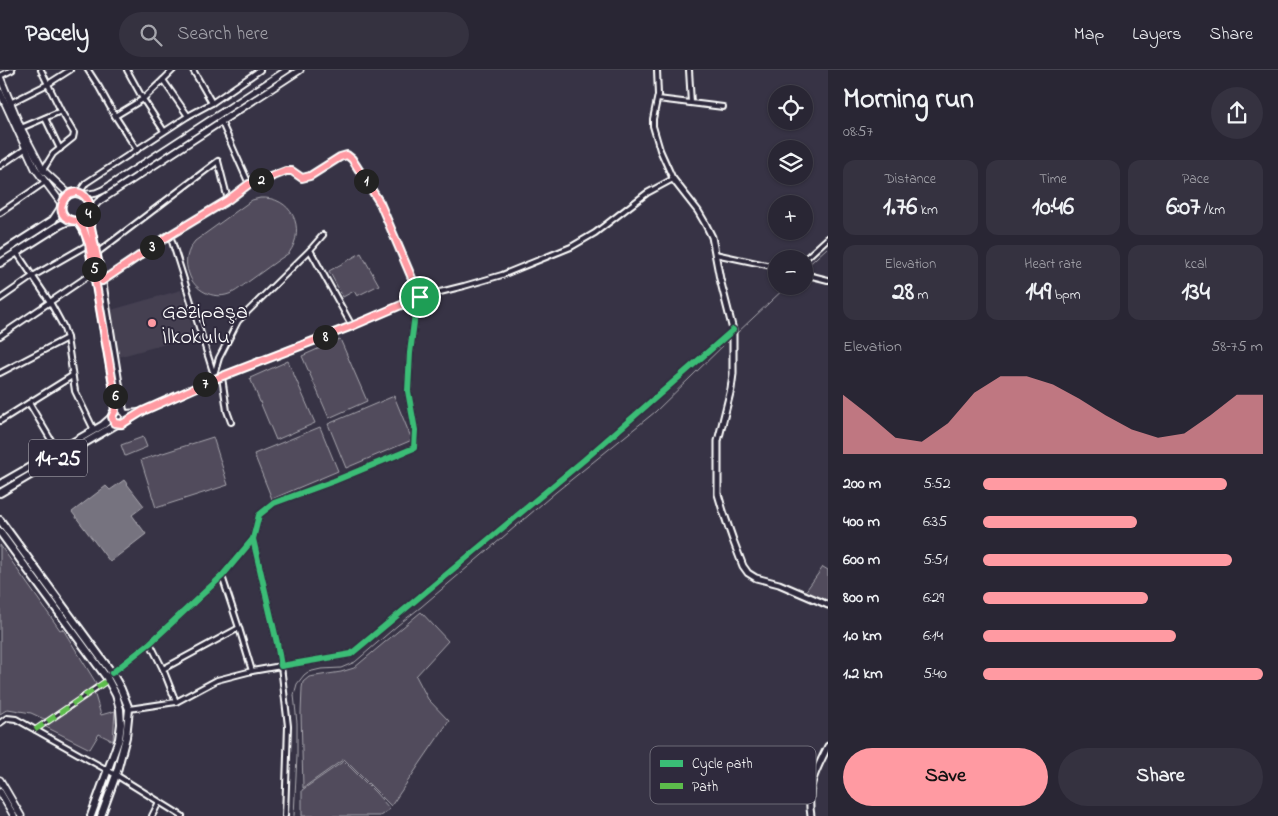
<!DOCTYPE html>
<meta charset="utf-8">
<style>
:root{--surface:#292634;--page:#353240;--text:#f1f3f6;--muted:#a5a5ac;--line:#45434f;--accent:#ff9aa2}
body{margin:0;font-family:"Indie Flower",sans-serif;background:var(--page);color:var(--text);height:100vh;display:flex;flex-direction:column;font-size:19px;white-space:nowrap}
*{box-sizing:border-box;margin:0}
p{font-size:16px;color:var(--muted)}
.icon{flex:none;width:28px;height:28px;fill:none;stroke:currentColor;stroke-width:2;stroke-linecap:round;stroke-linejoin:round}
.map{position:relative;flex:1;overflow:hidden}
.side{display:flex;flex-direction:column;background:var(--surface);width:450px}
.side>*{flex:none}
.buttons{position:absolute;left:768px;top:15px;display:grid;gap:10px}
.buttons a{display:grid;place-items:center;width:45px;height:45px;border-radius:50%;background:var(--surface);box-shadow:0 1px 4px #0004,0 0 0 1px var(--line);font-size:25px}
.pin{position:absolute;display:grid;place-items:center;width:42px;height:42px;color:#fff;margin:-21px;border:2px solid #fff;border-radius:50%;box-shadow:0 1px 5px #0007}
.km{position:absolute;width:25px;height:25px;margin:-12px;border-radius:50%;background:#222;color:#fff;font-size:14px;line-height:25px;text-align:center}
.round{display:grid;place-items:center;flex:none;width:52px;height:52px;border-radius:26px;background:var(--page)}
.head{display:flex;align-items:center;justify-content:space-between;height:85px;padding:0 15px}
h1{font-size:28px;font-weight:700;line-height:38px}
.stats{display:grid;grid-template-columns:repeat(3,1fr);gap:8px;height:85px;padding:5px 15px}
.stats div{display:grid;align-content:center;border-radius:12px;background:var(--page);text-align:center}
.stats b{font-size:25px;font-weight:700}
.stats small{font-size:14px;font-weight:400}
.stats p{font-size:14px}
.chart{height:140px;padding:10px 15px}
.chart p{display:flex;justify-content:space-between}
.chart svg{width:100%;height:90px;margin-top:5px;fill:var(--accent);opacity:.7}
.action{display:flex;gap:10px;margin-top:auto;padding:10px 15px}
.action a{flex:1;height:58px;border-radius:30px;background:var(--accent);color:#111;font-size:20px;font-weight:700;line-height:58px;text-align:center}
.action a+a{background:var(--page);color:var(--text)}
ul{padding:0 15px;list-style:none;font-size:16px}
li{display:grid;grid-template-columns:80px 60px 1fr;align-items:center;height:38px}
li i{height:12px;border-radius:6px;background:var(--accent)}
header{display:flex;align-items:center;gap:30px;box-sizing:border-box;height:70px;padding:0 25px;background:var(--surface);border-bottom:1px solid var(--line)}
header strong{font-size:24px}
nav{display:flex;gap:28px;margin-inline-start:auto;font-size:18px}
.search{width:350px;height:45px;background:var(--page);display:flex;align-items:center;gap:12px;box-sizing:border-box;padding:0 18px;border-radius:28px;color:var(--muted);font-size:19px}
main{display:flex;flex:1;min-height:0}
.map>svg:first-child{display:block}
</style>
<header>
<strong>Pacely</strong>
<div class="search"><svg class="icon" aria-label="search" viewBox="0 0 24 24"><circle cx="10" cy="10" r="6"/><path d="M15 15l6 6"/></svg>Search here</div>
<nav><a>Map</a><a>Layers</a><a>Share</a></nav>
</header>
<main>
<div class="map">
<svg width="828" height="746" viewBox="0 0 828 746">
<rect width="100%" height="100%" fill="#373345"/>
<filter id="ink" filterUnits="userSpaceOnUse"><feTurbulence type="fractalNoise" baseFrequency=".02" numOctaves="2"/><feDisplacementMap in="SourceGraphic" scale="10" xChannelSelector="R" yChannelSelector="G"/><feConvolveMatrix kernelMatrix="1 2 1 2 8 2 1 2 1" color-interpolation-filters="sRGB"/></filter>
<g filter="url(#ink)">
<polygon fill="#444051" points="181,220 195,266 118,287 111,240"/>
<g fill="#514c5c" stroke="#a8a6ae">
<path d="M 260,128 C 291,126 307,158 289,183 C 275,192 262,202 248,212 C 242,216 236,222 229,224 C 213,230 194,220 189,204 C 184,192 187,181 195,171 L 252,130 Z"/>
<polygon points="361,183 379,215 357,226 354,221 343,227 329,201"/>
<polygon points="340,269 367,331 329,348 302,286"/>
<polygon points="288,291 315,353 276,370 250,308"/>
<polygon points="394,326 412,370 346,398 328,354"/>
<polygon points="320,357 338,401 272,429 254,384"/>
<polygon points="143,367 147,377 125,386 121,375"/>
<polygon points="213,367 228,415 156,438 141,390"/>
<polygon points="0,475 60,560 62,559 64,561 98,616 48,649 44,649 31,643 8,639 0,644"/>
<polygon points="823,497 828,500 828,531 805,522"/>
<polygon points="421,542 448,571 416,606 428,629 449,651 391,736 344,689 303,718 301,643 302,618 303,612 309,607 341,602 354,598"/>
<polygon points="94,622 101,645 115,641 113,671 99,664 90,679 44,656"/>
<polygon points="344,691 376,723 390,739 380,746 302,746 302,720"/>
</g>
<polygon fill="#76737f" stroke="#adabb2" points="124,410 144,436 132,445 146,464 110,492 72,442 106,416 110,420"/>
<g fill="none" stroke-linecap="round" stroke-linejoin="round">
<g stroke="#adabb2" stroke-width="1">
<polyline points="804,199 828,177"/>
<polyline points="736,264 787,216"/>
<polyline points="294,746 297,686 297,653 294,625 297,614 304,605 308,602 321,599 341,598 355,592 398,555 421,537 556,422 655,342 729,270"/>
</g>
<g stroke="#fff" stroke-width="7">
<polyline id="pedestrian" points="35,660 108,610"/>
</g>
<g stroke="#fff" stroke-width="8">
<g id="minor">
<polyline points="41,0 61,41 74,63 73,68 53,84 43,100"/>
<polyline points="88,0 99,17 115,46"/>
<polyline points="127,0 143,29 163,10 188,46"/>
<polyline points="193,0 212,33"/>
<polyline points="689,0 691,33"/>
<polyline points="0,6 12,0"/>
<polyline points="163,10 173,0"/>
<polyline points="658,29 723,37"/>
<polyline points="10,33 48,14 70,0"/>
<polyline points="45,48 60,79"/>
<polyline points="221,51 249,114"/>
<polyline points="21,58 61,41"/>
<polyline points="137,80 115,46 143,29 164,61"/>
<polyline points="0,96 25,79"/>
<polyline points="79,123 86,113 188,46 212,33 260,0"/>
<polyline points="0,143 45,112"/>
<polyline points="170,165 214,305"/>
<polyline points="323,165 310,180 352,256"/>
<polyline points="17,183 50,232 63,256 67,268 75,321 94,360"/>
<polyline points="97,183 218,91 228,130"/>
<polyline points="715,184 776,197"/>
<polyline points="804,190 828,168"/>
<polyline points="804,204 828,210"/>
<polyline points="102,211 170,165 228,130 249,114 268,108 286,101 292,101 302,108 310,106 340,87 347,85 352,89 380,133 420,227 415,244 410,283 408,321 415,360 414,378 334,411 274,433 259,445 253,469 222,506 150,573 112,603"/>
<polyline points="0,229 33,206 89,174"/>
<polyline points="0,266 94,202"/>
<polyline points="0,303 67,268"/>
<polyline points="214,305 219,288 238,251 310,180"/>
<polyline points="222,307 227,341 231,352"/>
<polyline points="29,333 57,380"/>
<polyline points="125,343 140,342"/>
<polyline points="0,351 72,306"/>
<polyline points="124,353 143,341 215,309 352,256 420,227 464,216 502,205 571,177 595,163 647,123 673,109 660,80 653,56 653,49 658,25 657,0"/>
<polyline points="253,469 277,573 281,596 351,584 584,390 733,260"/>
<polyline points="222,506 239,558 252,601"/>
<polyline points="150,573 163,599 176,632"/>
<polyline points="163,599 239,558"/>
<polyline points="129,639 176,632 217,610 252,601 281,596 288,656 285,746"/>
<polyline points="0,653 7,648 16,649 116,705 182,746"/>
<polyline points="152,746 159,732"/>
</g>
</g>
<g stroke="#fff" stroke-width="9">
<g id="tertiary">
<polyline points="673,109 698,141 705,153 712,167 720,209 733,260 733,304 731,319 718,371 718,424 723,441 733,470 743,496 748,503 756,508 779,514 828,535"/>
<path d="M 811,746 C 806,716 816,701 828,676"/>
</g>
</g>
<g stroke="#fff" stroke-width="9">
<g id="secondary">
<polyline points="0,7 21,58 43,100 69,124"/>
<polyline points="0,22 35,98 61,133"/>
<polyline points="83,125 96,123 103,120 287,0"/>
<polyline points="89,142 98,132 300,0"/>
<polyline points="0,710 21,746"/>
<polyline points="0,722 14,746"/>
</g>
</g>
<g stroke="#fff" stroke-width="10">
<g id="primary">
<circle cx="75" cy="137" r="14"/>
<polyline points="88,144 102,211 123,341"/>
<polyline points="78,151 86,164 94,202 114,319 115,341"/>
<polyline points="0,184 53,150 61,138"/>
<polyline points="0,193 60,155 66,152 72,151"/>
<circle cx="119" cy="347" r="7"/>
<polyline points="0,414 103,355 112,347"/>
<polyline points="0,423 117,354"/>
<polyline points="0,450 112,603 121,619 129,639 126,667 116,705 101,746"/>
<polyline points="0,462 107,608 116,625 120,639 121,654 119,669 91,746"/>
</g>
</g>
<use href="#pedestrian" stroke="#2f2a3d" stroke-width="3"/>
<use href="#minor" stroke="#2f2a3d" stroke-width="4"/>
<use href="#tertiary" stroke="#2f2a3d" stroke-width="5"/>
<use href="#secondary" stroke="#2f2a3d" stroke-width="5.5"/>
<use href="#primary" stroke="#2f2a3d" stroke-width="6"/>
<polyline stroke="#5cbc4b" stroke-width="5" stroke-dasharray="10 5" stroke-linecap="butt" points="35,660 108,610"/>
<g stroke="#2f2a3d" stroke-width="9">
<g id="cycleway">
<polyline points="102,211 170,165 228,130 249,114 268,108 286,101 292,101 302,108 310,106 340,87 347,85 352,89 380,133 420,227 415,244 410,283 408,321 415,360 414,378 334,411 274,433 259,445 253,469 222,506 150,573 112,603"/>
<polyline points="253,469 277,573 281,596 351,584 584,390 733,260"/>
</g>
</g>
<use href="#cycleway" stroke="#3abd76" stroke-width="6"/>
</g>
</g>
<g fill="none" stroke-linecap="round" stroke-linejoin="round" filter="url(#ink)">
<g stroke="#fff" stroke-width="10">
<path id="route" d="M 347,85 L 352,89 L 380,133 L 420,227 L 352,256 L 215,309 L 143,341 L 122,354 L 114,353 L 112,347 L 115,341 L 114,319 L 89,174 L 83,158 L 78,151 C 44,151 70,105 87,129 C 91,134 90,139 88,144 L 102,211 L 170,165 L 228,130 L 249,114 L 268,108 L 286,101 L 292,101 L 302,108 L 310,106 L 340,87 Z"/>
</g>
<use href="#route" stroke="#ff9aa2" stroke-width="6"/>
</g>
<circle fill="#ff9aa2" stroke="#2f2a3d" stroke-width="2" cx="152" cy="253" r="5"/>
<g text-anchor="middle" stroke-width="4" stroke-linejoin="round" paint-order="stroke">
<rect fill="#2f2a3d" stroke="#c1bfc5" stroke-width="1" x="29" y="369.5" width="58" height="37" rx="4"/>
<g font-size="21" font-weight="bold" fill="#fff">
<text x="58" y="395">14-25</text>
</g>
<g font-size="22" fill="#fff" stroke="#2f2a3d" text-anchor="start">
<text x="162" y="248">Gazipaşa<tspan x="162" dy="25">İlkokulu</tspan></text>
</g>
</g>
<rect x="650" y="676" width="166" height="58" rx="8" fill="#2f2a3d" stroke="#6d6a77" stroke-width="1"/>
<rect x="660" y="690" width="23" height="7" fill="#3abd76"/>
<rect x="660" y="713" width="23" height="6" fill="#5cbc4b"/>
<g font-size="14" fill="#fff">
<text x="692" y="698">Cycle path</text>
<text x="692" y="721">Path</text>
</g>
</svg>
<div class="buttons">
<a><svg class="icon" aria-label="locate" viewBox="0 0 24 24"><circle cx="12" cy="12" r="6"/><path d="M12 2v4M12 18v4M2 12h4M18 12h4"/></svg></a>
<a><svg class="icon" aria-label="layers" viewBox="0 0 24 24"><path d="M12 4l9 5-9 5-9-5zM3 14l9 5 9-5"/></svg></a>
<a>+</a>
<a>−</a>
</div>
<div class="pin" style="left:420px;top:227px;background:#1e9e55"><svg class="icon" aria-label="arrive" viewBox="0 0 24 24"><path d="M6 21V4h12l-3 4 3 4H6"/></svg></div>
<b class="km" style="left:366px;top:111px">1</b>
<b class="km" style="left:261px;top:110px">2</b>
<b class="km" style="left:152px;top:177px">3</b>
<b class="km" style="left:88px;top:144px">4</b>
<b class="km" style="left:94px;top:199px">5</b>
<b class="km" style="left:115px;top:326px">6</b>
<b class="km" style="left:205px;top:314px">7</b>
<b class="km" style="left:325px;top:267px">8</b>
</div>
<section class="side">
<div class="head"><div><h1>Morning run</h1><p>08:57</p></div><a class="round"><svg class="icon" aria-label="share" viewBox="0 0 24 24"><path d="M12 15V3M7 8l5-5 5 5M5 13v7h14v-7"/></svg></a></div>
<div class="stats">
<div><p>Distance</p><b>1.76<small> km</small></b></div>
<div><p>Time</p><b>10:46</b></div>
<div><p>Pace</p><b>6:07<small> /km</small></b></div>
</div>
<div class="stats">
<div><p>Elevation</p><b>28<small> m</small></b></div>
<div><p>Heart rate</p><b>149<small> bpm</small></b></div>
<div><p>kcal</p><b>134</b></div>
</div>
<div class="chart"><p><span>Elevation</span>58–75 m</p>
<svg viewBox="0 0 160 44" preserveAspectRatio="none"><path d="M0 44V15L10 25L20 36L30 38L40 29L50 14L60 6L70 6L80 10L90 17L100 25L110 32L120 36L130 34L140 25L150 15L160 15V44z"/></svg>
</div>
<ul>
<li><b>200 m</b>5:52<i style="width:87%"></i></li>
<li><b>400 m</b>6:35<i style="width:55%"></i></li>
<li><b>600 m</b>5:51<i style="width:89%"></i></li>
<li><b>800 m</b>6:29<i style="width:59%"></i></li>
<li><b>1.0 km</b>6:14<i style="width:69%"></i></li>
<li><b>1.2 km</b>5:40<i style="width:100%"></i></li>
</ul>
<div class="action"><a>Save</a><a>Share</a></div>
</section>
</main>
